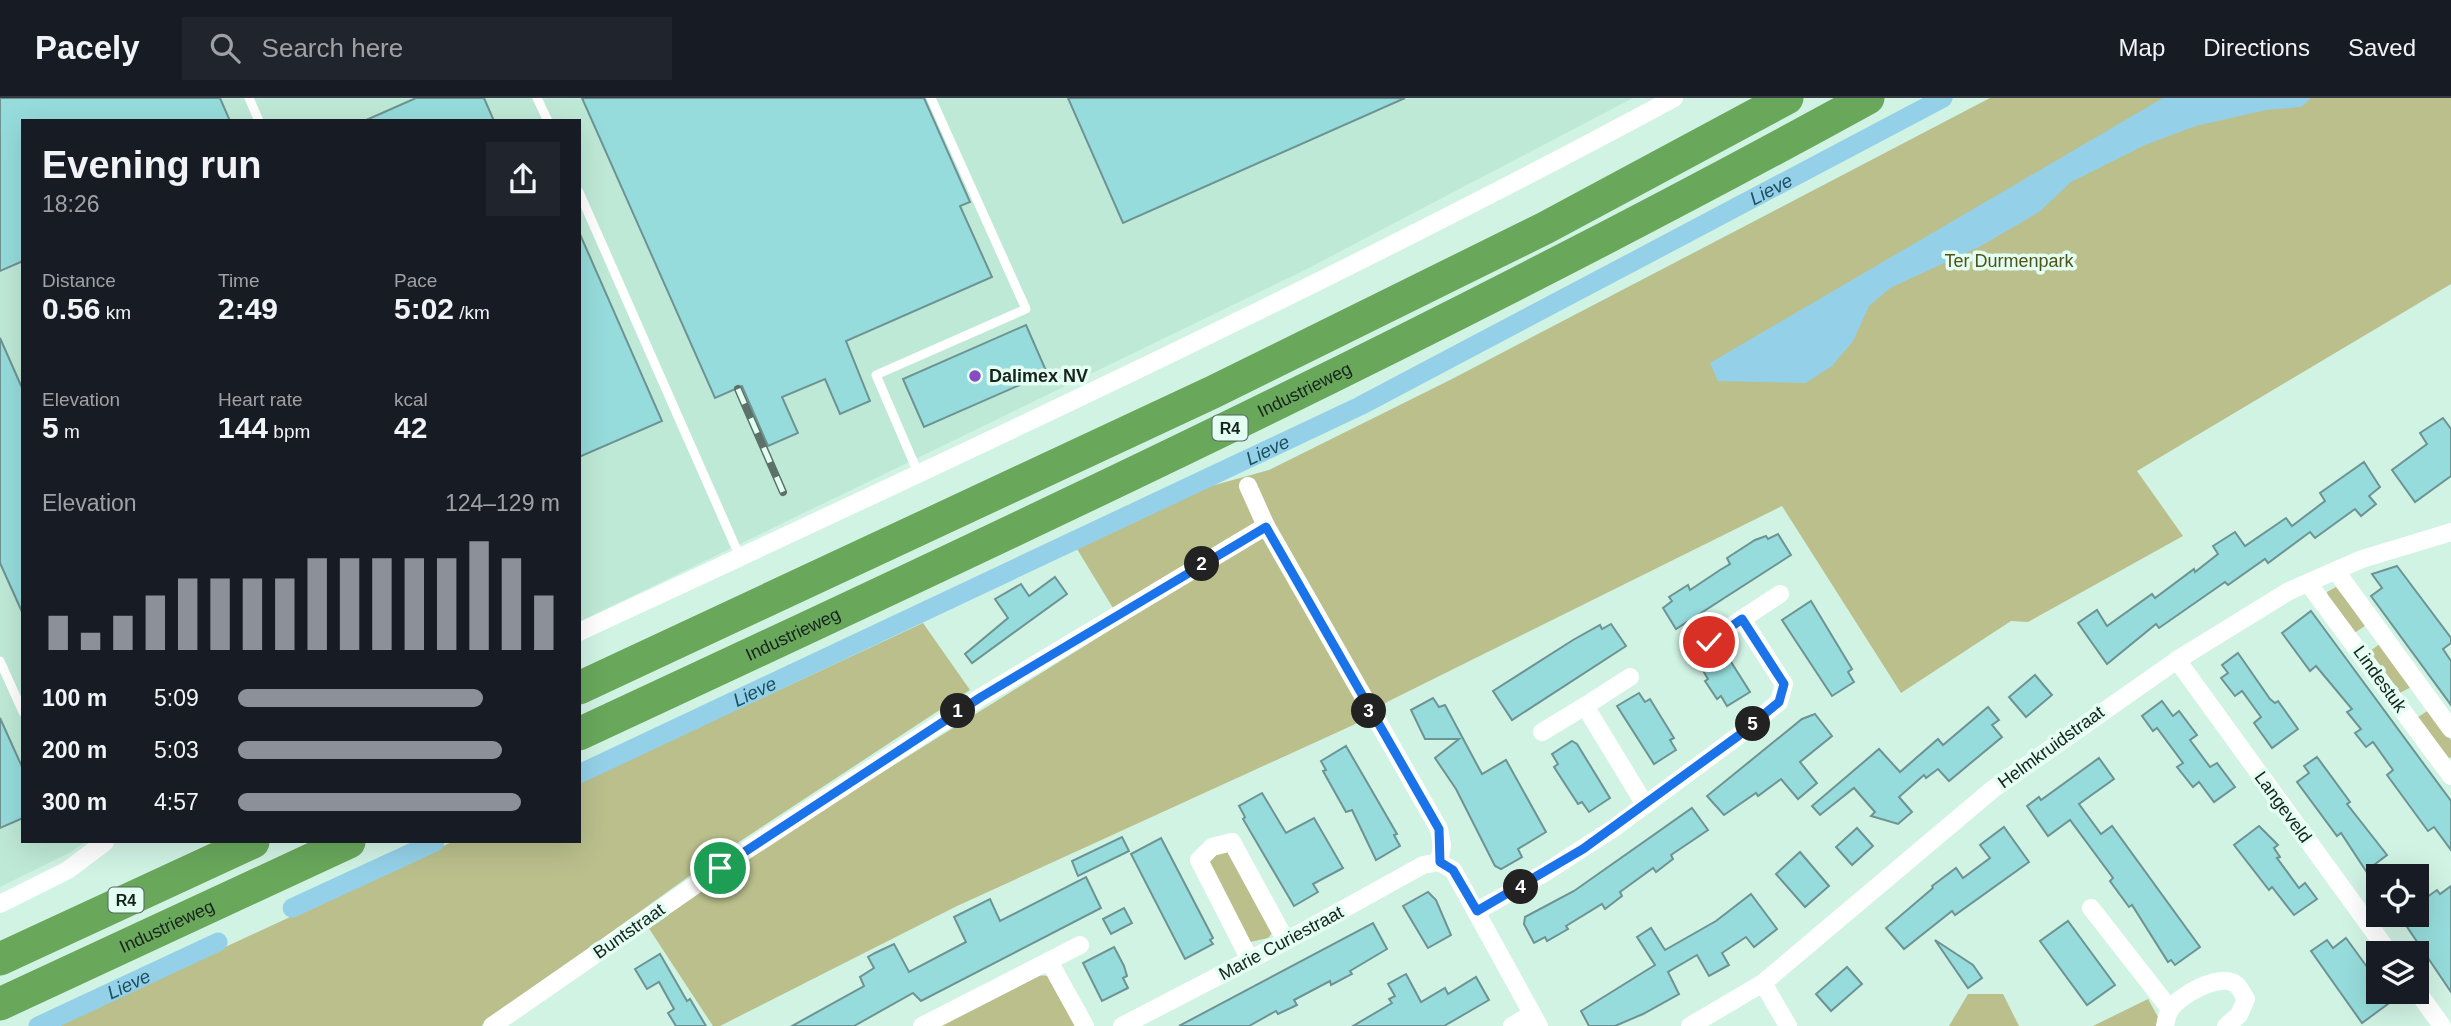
<!DOCTYPE html>
<meta charset="utf-8">
<style>
:root{--surface:#171b24;--page:#20242c;--text:#f1f3f6;--muted:#9ea1a6;--line:#363941;--accent:#8c9099}
body{margin:0;font-family:Helvetica,sans-serif;background:var(--page);color:var(--text);height:100vh;display:flex;flex-direction:column;font-size:26px;white-space:nowrap}
*{box-sizing:border-box;margin:0}
p{font-size:23px;color:var(--muted)}
.icon{flex:none;width:38px;height:38px;fill:none;stroke:currentColor;stroke-width:2;stroke-linecap:round;stroke-linejoin:round}
.map{position:relative;flex:1;overflow:hidden}
.panel{position:absolute;left:21px;top:21px;width:560px;height:724px;display:flex;flex-direction:column;background:var(--surface);border-radius:0px;box-shadow:0 7px 28px #0002}
.panel>*{flex:none}
.controls{position:absolute;left:2366px;top:766px;display:grid;gap:14px}
.controls a{display:grid;place-items:center;width:63px;height:63px;border-radius:0px;background:var(--surface);box-shadow:0 7px 28px #0002;font-size:35px}
.pin{position:absolute;display:grid;place-items:center;width:60px;height:60px;color:#fff;margin:-30px;border:4px solid #fff;border-radius:50%;box-shadow:0 2px 7px #0007}
.km{position:absolute;width:35px;height:35px;margin:-18px;border-radius:50%;background:#222;color:#fff;font-size:19px;line-height:35px;text-align:center}
.round{display:grid;place-items:center;flex:none;width:74px;height:74px;border-radius:0px;background:var(--page)}
.summary{display:flex;align-items:center;justify-content:space-between;height:119px;padding:0 21px}
h1{font-size:38px;font-weight:600;line-height:52px}
.stats{display:grid;grid-template-columns:repeat(3,1fr);gap:10px;height:119px;padding:7px 21px}
.stats div{display:grid;align-content:center}
.stats b{font-size:30px;font-weight:600}
.stats small{font-size:19px;font-weight:400}
.stats p{font-size:19px}
.chart{height:196px;padding:14px 21px}
.chart p{display:flex;justify-content:space-between}
.chart svg{width:100%;height:126px;margin-top:7px;stroke:var(--accent);stroke-width:6}
ul{padding:0 21px;list-style:none;font-size:23px}
li{display:grid;grid-template-columns:112px 84px 1fr;align-items:center;height:52px}
li i{height:18px;border-radius:9px;background:var(--accent)}
header{display:flex;align-items:center;gap:42px;box-sizing:border-box;height:98px;padding:0 35px;background:var(--surface);border-bottom:2px solid var(--line)}
header strong{font-size:33px}
nav{display:flex;gap:38px;margin-inline-start:auto;font-size:24px}
.search{width:490px;height:63px;background:var(--page);display:flex;align-items:center;gap:18px;box-sizing:border-box;padding:0 24px;border-radius:0px;color:var(--muted);font-size:26px}
.map>svg:first-child{display:block}
</style>
<header>
<strong>Pacely</strong>
<div class="search"><svg class="icon" aria-label="search" viewBox="0 0 24 24"><circle cx="10" cy="10" r="6"/><path d="M15 15l6 6"/></svg>Search here</div>
<nav><a>Map</a><a>Directions</a><a>Saved</a></nav>
</header>
<div class="map">
<svg width="2451" height="928" viewBox="0 0 2451 928">
<rect width="100%" height="100%" fill="#d0f3e4"/>
<polygon fill="#bfe9d7" points="0,0 1633,0 1305,172 579,524 579,23 23,23 23,744 85,744 71,754 0,789"/>
<g fill="#babf8c">
<polygon points="1990,0 2451,0 2451,186 2137,373 2183,438 2028,524 2011,523 1901,595 1782,408 1387,604 1362,623 957,808 720,928 713,928 648,829 801,725 1240,451 1237,435 1113,510 1077,451 1193,393 1269,372 1450,282"/>
<polygon points="2336,489 2366,527 2353,536 2328,499 2327,494"/>
<polygon points="923,525 970,592 713,761 481,928 55,928 452,744 579,744 579,685"/>
<polygon points="2380,546 2411,589 2398,596 2367,555"/>
<polygon points="2429,612 2451,642 2451,659 2447,662 2415,621"/>
<polygon points="1221,752 1231,755 1273,834 1268,840 1250,844 1209,768 1209,760"/>
<polygon points="1036,877 1048,878 1075,928 940,928"/>
<polygon points="1968,896 2003,896 2019,928 1949,928"/>
<polygon points="2148,901 2163,928 2093,928"/>
</g>
<polygon fill="#94d1e8" points="2163,0 2311,0 2301,9 2266,12 2196,28 2145,47 2071,84 2039,114 1979,149 1890,190 1869,208 1853,243 1832,268 1806,285 1718,283 1710,265"/>
<g fill="none" stroke-linecap="round" stroke-linejoin="round">
<g stroke="#94d1e8" stroke-width="19">
<path id="s1" d="M 579,676 L 1360,308 L 1943,0"/>
<polyline points="292,810 435,744"/>
<path id="s2" d="M 38,928 L 218,844"/>
</g>
</g>
<g fill="#96dcdc" stroke="#6e9393" stroke-width="2">
<polygon points="0,0 220,0 230,23 23,23 23,163 0,173"/>
<polygon points="416,0 484,0 494,23 364,23"/>
<polygon points="582,0 924,0 970,104 960,108 992,179 846,243 870,303 840,316 825,281 782,299 798,335 768,348 742,288 715,300"/>
<polygon points="1068,0 1405,0 1123,125"/>
<polygon points="579,134 662,323 579,359"/>
<polygon points="1026,227 1047,275 924,329 903,281"/>
<polygon points="0,240 23,292 23,516 0,465"/>
<polygon points="2443,320 2451,331 2451,378 2415,404 2392,372 2427,346 2420,335"/>
<polygon points="2364,364 2380,389 2369,398 2376,406 2361,418 2355,411 2315,440 2310,434 2268,465 2265,461 2228,487 2225,484 2159,530 2156,526 2107,566 2078,525 2097,512 2107,528 2152,496 2155,500 2194,471 2195,474 2218,456 2213,448 2235,434 2245,448 2286,420 2292,428 2325,403 2320,395"/>
<polygon points="1778,436 1791,457 1676,531 1663,510 1672,503 1669,499 1688,487 1690,492 1720,472 1730,466 1727,460 1755,442 1766,438 1768,441"/>
<polygon points="2397,468 2451,540 2451,545 2443,551 2451,563 2451,607 2371,498 2382,490 2372,476"/>
<polygon points="1055,479 1067,496 972,565 965,556 1008,520 995,501 1021,486 1029,498"/>
<polygon points="1811,503 1852,571 1848,574 1854,584 1832,598 1782,522"/>
<polygon points="2311,513 2451,703 2451,752 2434,729 2428,733 2387,677 2393,672 2373,644 2366,649 2355,635 2361,631 2347,614 2352,611 2316,568 2310,573 2282,535"/>
<polygon points="1611,526 1626,548 1512,622 1493,593 1573,542 1600,527 1602,531"/>
<polygon points="2238,555 2270,601 2275,605 2278,603 2298,631 2272,650 2254,625 2261,619 2242,593 2235,598 2221,580 2228,575 2222,567"/>
<polygon points="1726,556 1750,594 1727,608 1721,598 1717,601 1705,583 1708,581 1702,571"/>
<polygon points="2035,577 2052,597 2026,619 2009,599"/>
<polygon points="1639,595 1645,604 1650,601 1674,640 1670,642 1676,652 1654,666 1617,608"/>
<polygon points="1433,600 1439,609 1445,607 1482,676 1506,662 1546,734 1518,751 1522,759 1501,771 1495,768 1456,691 1435,660 1459,641 1425,641 1411,612"/>
<polygon points="2162,603 2173,618 2179,613 2197,637 2190,642 2210,669 2217,665 2235,689 2214,704 2199,684 2193,689 2177,669 2183,665 2157,630 2153,633 2142,618"/>
<polygon points="1988,609 1999,622 1992,627 2002,639 1949,683 1938,671 1926,680 1924,677 1899,699 1912,714 1898,726 1871,718 1875,714 1854,690 1820,717 1812,708 1879,651 1900,674 1938,641 1943,647"/>
<polygon points="1815,616 1832,638 1800,664 1817,685 1798,701 1781,681 1758,698 1756,695 1724,717 1707,698 1802,621"/>
<polygon points="0,620 23,671 23,720 0,730"/>
<polygon points="1572,643 1577,646 1610,700 1589,714 1582,704 1578,706 1554,669 1558,666 1552,656"/>
<polygon points="1346,648 1397,736 1394,737 1400,748 1376,762 1352,712 1346,714 1323,673 1326,672 1321,663"/>
<polygon points="2317,659 2350,704 2347,706 2387,757 2366,773 2341,735 2337,738 2297,684 2309,675 2304,668"/>
<polygon points="2099,660 2114,681 2079,706 2101,736 2112,728 2200,849 2175,867 2171,862 2168,864 2132,807 2129,809 2110,783 2113,780 2070,722 2048,738 2027,708 2039,699 2041,702"/>
<polygon points="1262,695 1286,735 1314,720 1343,770 1313,786 1318,794 1294,808 1243,721 1245,719 1239,708"/>
<polygon points="1692,710 1708,732 1671,757 1673,761 1656,774 1653,770 1620,794 1622,798 1605,811 1602,806 1566,828 1568,831 1547,843 1545,839 1534,845 1524,826 1525,819 1574,793"/>
<polygon points="2259,728 2278,747 2274,750 2280,759 2277,760 2299,790 2305,785 2317,801 2294,817 2272,789 2269,792 2234,747"/>
<polygon points="2004,729 2029,764 1955,817 1952,813 1904,851 1886,830 1933,790 1932,788 1956,770 1963,780 1990,760 1980,747"/>
<polygon points="1857,730 1873,748 1852,767 1836,749"/>
<polygon points="1122,739 1129,753 1078,778 1072,763"/>
<polygon points="1161,740 1213,840 1210,842 1213,846 1185,861 1131,756"/>
<polygon points="1800,754 1829,788 1805,809 1776,776"/>
<polygon points="1086,779 1101,810 921,903 913,895 854,928 792,928 864,888 860,879 874,870 868,859 875,855 894,846 909,874 966,844 954,819 990,801 1000,823"/>
<polygon points="2451,788 2451,894 2399,817 2417,817 2417,806 2437,792 2440,796"/>
<polygon points="1428,794 1436,802 1451,837 1428,850 1403,808"/>
<polygon points="1751,796 1777,831 1754,849 1746,839 1722,855 1729,867 1709,878 1697,857 1668,874 1679,896 1643,916 1615,928 1589,928 1581,913 1655,867 1637,839 1651,830 1665,852 1716,823"/>
<polygon points="1124,810 1132,825 1111,836 1103,821"/>
<polygon points="2068,823 2115,887 2087,907 2040,843"/>
<polygon points="1373,825 1387,851 1350,873 1352,876 1331,887 1330,883 1294,902 1297,907 1278,916 1276,913 1249,928 1179,928"/>
<polygon points="2346,840 2378,884 2378,894 2386,894 2392,903 2362,925 2311,853 2327,842 2333,850"/>
<polygon points="1935,842 1973,867 1982,880 1968,890"/>
<polygon points="1114,849 1124,868 1127,878 1123,880 1128,890 1102,903 1083,865"/>
<polygon points="660,856 687,903 690,901 706,928 676,928 668,915 674,911 659,884 647,891 635,871"/>
<polygon points="1847,869 1862,886 1831,913 1816,896"/>
<polygon points="1406,876 1421,904 1445,890 1448,896 1476,879 1489,902 1444,928 1353,928 1392,905 1389,901 1395,898 1388,886"/>
</g>
<g fill="none" stroke-linecap="round" stroke-linejoin="round">
<g stroke="#fff" stroke-width="9">
<polyline points="249,0 259,23"/>
<polyline points="537,0 548,23"/>
<polyline points="579,94 740,459"/>
<polyline points="919,377 876,277 1026,211 931,0"/>
<polyline points="0,563 23,614"/>
</g>
<g stroke="#fff" stroke-width="18">
<polyline points="1248,388 1266,428 1439,731 1442,747 1439,764"/>
<polyline points="2336,473 2451,631"/>
<polyline points="2308,485 2451,678"/>
<path d="M 579,534 C 947,363 1316,193 1674,0"/>
<polyline points="1708,544 1742,521"/>
<polyline points="2177,562 2390,856"/>
<polyline points="1630,579 1585,608 1644,705"/>
<polyline points="1542,634 1585,608"/>
<polyline points="1439,764 1453,772 1539,928"/>
<polyline points="0,806 68,772 105,744"/>
<polyline points="2091,810 2170,911"/>
<polyline points="1477,813 1543,776 1614,730 1738,638 1779,604 1784,586 1742,521 1780,496"/>
<polyline points="1250,862 1199,762 1212,749 1232,744 1286,843"/>
<polyline points="1049,863 1085,928"/>
<polyline points="1763,885 1788,928"/>
<polyline points="2417,893 2442,928"/>
<polyline points="492,928 727,765 981,599 1266,428"/>
<polyline points="922,928 1080,847"/>
<polyline points="1122,928 1286,843 1423,767 1439,764"/>
<polyline points="1512,928 1532,916"/>
<polyline points="1690,928 1763,885 1993,691 2177,562 2289,493 2362,461 2451,434"/>
<path d="M 2165,928 C 2166,924 2167,916 2170,912 C 2178,898 2221,873 2237,887 C 2240,890 2243,897 2246,901 L 2239,917 L 2226,928"/>
</g>
<g stroke="#69a85b" stroke-width="33">
<polyline points="579,590 1213,294 1545,130 1787,0"/>
<path id="s3" d="M 579,636 C 1014,434 1448,231 1868,0"/>
<polyline points="0,861 253,744"/>
<path id="s4" d="M 0,906 L 349,744"/>
</g>
<g stroke="#5c7168" stroke-width="8">
<polyline id="rail" points="738,291 783,394"/>
</g>
<use href="#rail" stroke="#e3fef2" stroke-width="5" stroke-dasharray="16" stroke-linecap="butt"/>
</g>
<g fill="none" stroke-linecap="round" stroke-linejoin="round">
<g stroke="#fff" stroke-width="14">
<polyline id="route" points="720,770 981,599 1266,429 1439,731 1440,764 1453,772 1477,813 1583,751 1738,638 1779,604 1784,586 1742,521 1709,544"/>
</g>
<use href="#route" stroke="#1a73e8" stroke-width="9"/>
</g>
<circle fill="#884bc1" stroke="#e3fef2" stroke-width="2.5" cx="975" cy="278" r="7"/>
<g text-anchor="middle" stroke-width="7" stroke-linejoin="round" paint-order="stroke">
<g fill="#e3fef2" stroke="#54655e" stroke-width="2">
<rect x="1212.5" y="317.5" width="35" height="25" rx="5"/>
<rect x="108.5" y="789.5" width="35" height="25" rx="5"/>
</g>
<g font-size="16" font-weight="bold" fill="#17231e">
<text x="1230" y="336">R4</text>
<text x="126" y="808">R4</text>
</g>
<g font-size="18" fill="#505318" stroke="#e3fef2">
<text x="2009" y="169">Ter Durmenpark</text>
</g>
<g font-size="18" font-weight="bold" fill="#17231e" stroke="#e3fef2" text-anchor="start">
<text x="989" y="284">Dalimex NV</text>
</g>
<g font-size="18" fill="#17231e" stroke="#e3fef2">
<text dy="6" stroke="none"><textPath href="#s3" startOffset="803">Industrieweg</textPath></text>
<text dy="6" stroke="none"><textPath href="#s3" startOffset="236">Industrieweg</textPath></text>
<text transform="translate(2380 581) rotate(54)" y="6">Lindestuk</text>
<text transform="translate(2051 649) rotate(-36)" y="6">Helmkruidstraat</text>
<text transform="translate(2283 709) rotate(54)" y="6">Langeveld</text>
<text dy="6" stroke="none"><textPath href="#s4" startOffset="184">Industrieweg</textPath></text>
<text transform="translate(629 833) rotate(-35)" y="6">Buntstraat</text>
<text transform="translate(1281 845) rotate(-28)" y="6">Marie Curiestraat</text>
</g>
<g font-size="19" font-style="italic" fill="#1d5061" stroke="#e3fef2">
<text dy="7" stroke="none"><textPath href="#s1" startOffset="1328">Lieve</textPath></text>
<text dy="7" stroke="none"><textPath href="#s1" startOffset="761">Lieve</textPath></text>
<text dy="7" stroke="none"><textPath href="#s1" startOffset="194">Lieve</textPath></text>
<text dy="7" stroke="none"><textPath href="#s2" startOffset="100">Lieve</textPath></text>
</g>
</g>
</svg>
<div class="controls">
<a><svg class="icon" aria-label="locate" viewBox="0 0 24 24"><circle cx="12" cy="12" r="6"/><path d="M12 2v4M12 18v4M2 12h4M18 12h4"/></svg></a>
<a><svg class="icon" aria-label="layers" viewBox="0 0 24 24"><path d="M12 4l9 5-9 5-9-5zM3 14l9 5 9-5"/></svg></a>
</div>
<div class="pin" style="left:720px;top:770px;background:#1e9e55"><svg class="icon" aria-label="arrive" viewBox="0 0 24 24"><path d="M6 21V4h12l-3 4 3 4H6"/></svg></div>
<div class="pin" style="left:1709px;top:544px;background:#d93025"><svg class="icon" aria-label="check" viewBox="0 0 24 24"><path d="M5 12l5 5 9-10"/></svg></div>
<b class="km" style="left:958px;top:613px">1</b>
<b class="km" style="left:1202px;top:466px">2</b>
<b class="km" style="left:1369px;top:613px">3</b>
<b class="km" style="left:1521px;top:789px">4</b>
<b class="km" style="left:1753px;top:626px">5</b>
<section class="panel">
<div class="summary"><div><h1>Evening run</h1><p>18:26</p></div><a class="round"><svg class="icon" aria-label="share" viewBox="0 0 24 24"><path d="M12 15V3M7 8l5-5 5 5M5 13v7h14v-7"/></svg></a></div>
<div class="stats">
<div><p>Distance</p><b>0.56<small> km</small></b></div>
<div><p>Time</p><b>2:49</b></div>
<div><p>Pace</p><b>5:02<small> /km</small></b></div>
</div>
<div class="stats">
<div><p>Elevation</p><b>5<small> m</small></b></div>
<div><p>Heart rate</p><b>144<small> bpm</small></b></div>
<div><p>kcal</p><b>42</b></div>
</div>
<div class="chart"><p><span>Elevation</span>124–129 m</p>
<svg viewBox="0 0 160 44" preserveAspectRatio="none"><path d="M5 44V32M15 44V38M25 44V32M35 44V25M45 44V19M55 44V19M65 44V19M75 44V19M85 44V12M95 44V12M105 44V12M115 44V12M125 44V12M135 44V6M145 44V12M155 44V25"/></svg>
</div>
<ul>
<li><b>100 m</b>5:09<i style="width:76%"></i></li>
<li><b>200 m</b>5:03<i style="width:82%"></i></li>
<li><b>300 m</b>4:57<i style="width:88%"></i></li>
</ul>
</section>
</div>
